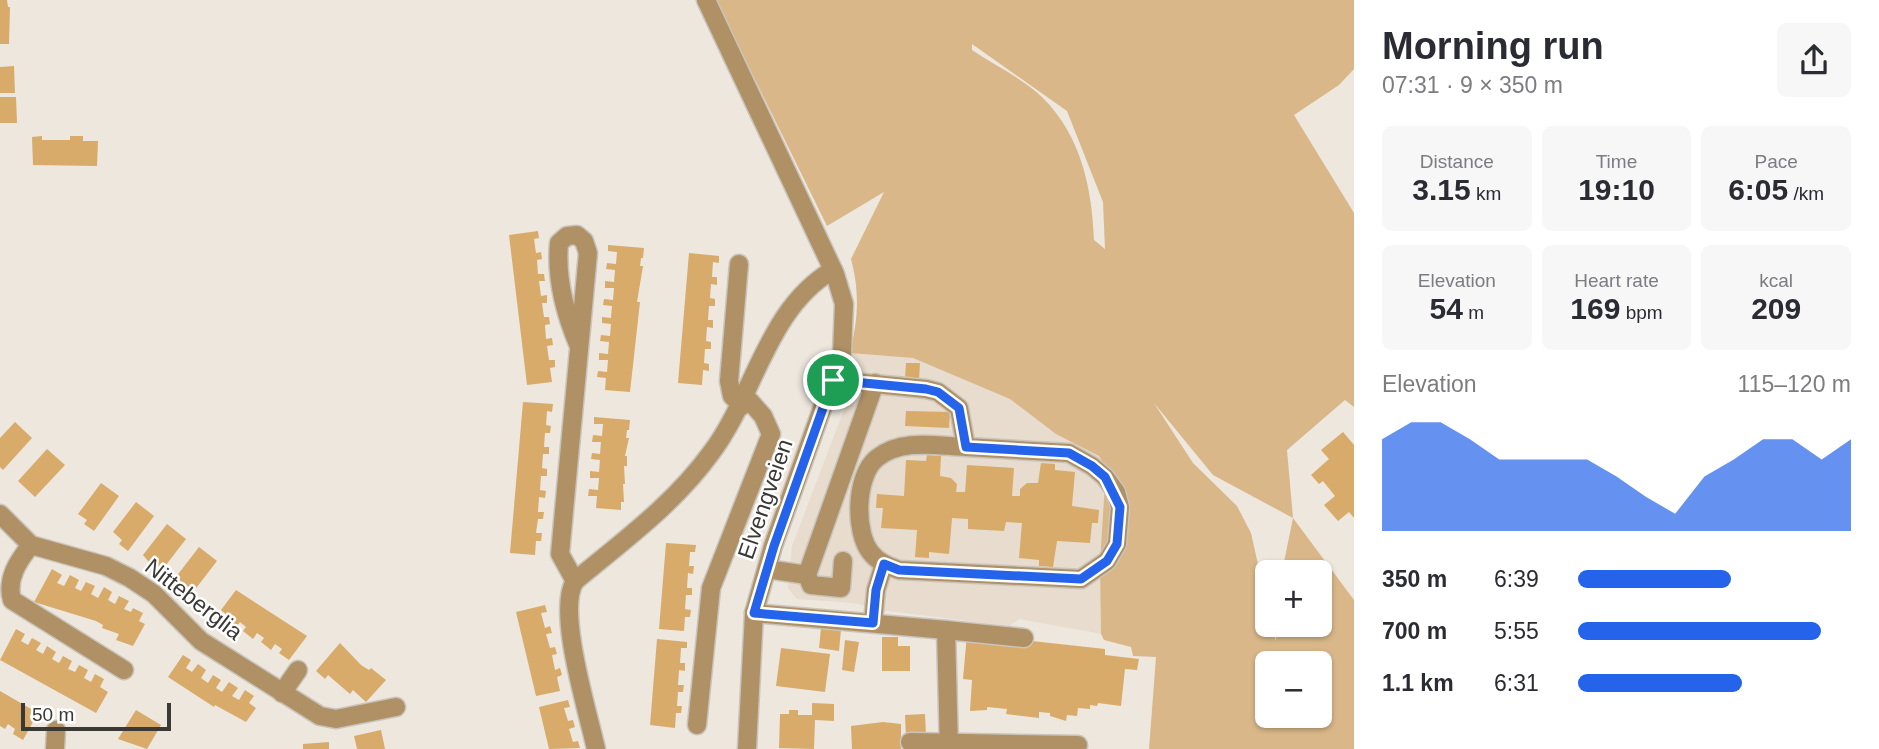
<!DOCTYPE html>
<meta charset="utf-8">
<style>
:root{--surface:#fff;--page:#f7f7f7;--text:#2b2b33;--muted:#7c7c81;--accent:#2563eb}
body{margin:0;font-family:Helvetica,sans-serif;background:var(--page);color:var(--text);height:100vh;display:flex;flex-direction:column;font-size:26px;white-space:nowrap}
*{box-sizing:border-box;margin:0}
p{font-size:23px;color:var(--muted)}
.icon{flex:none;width:38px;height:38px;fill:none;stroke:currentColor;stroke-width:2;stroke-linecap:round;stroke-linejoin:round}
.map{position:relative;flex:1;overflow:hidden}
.side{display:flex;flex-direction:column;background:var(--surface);width:525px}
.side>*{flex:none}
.controls{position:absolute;left:1255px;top:560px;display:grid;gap:14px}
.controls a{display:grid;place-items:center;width:77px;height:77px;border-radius:10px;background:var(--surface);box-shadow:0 2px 5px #0004;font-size:35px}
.scale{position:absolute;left:21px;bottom:18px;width:150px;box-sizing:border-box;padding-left:7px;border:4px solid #3b3935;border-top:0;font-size:19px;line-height:24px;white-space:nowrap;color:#3b3935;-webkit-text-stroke:5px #fff;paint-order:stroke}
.pin{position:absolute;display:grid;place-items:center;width:60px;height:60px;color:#fff;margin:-30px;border:4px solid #fff;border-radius:50%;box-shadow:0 2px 7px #0007}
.round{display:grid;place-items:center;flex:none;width:74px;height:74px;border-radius:10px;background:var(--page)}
.summary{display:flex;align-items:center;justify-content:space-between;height:119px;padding:0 28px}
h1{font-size:38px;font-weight:700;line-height:52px}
.stats{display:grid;grid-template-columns:repeat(3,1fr);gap:10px;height:119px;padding:7px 28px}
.stats div{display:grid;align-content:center;border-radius:10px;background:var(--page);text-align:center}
.stats b{font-size:30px;font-weight:700}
.stats small{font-size:19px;font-weight:400}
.stats p{font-size:19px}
.chart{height:196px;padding:14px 28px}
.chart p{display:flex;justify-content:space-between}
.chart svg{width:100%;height:126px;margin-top:7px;fill:var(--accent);opacity:.7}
ul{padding:0 28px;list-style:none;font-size:23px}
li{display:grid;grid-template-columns:112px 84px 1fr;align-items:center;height:52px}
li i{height:18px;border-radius:9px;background:var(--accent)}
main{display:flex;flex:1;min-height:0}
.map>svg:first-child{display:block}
</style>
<main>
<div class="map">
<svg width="1354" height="749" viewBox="0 0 1354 749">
<rect width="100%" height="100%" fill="#ede7de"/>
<polygon fill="#e7dccd" points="850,353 913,358 1071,424 1122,451 1152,643 1019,619 1009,626 880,610 854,603 797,599 788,588 792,546 845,407"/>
<path fill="#d9b789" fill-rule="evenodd" d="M 716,0 L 1354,0 L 1354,69 L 1339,85 L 1294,115 L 1354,213 L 1354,407 L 1345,400 L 1287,450 L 1293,518 L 1354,600 L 1354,749 L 1149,749 L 1156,657 L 1133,656 L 1131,647 L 1104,640 L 1101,634 L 1100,562 L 1106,468 L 1099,456 L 1056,434 L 1010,399 L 913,358 L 850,353 C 858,319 860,293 851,259 L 884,192 L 827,226 ZM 972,44 L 1067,111 L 1103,202 L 1105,249 L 1094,240 C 1092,188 1081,136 1043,98 C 1024,79 994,65 972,50 ZM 1154,403 L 1213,475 L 1293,518 L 1282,572 L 1320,572 L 1320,625 L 1277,625 L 1276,641 L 1271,625 L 1267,625 L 1267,605 L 1251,533 L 1237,506 L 1193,463 ZM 1267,663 L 1320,663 L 1320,716 L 1267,716 Z"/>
<g fill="#d8ab6b">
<polygon points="0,0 7,0 8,7 10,7 9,44 0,44"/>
<polygon points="14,66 15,93 0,93 0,67"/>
<polygon points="0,97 16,97 17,123 0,123"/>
<polygon points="42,136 42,140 70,140 70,136 83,136 83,141 98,141 97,166 33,165 32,137"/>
<polygon points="538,231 539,238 534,239 536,253 541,252 542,259 537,260 538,274 544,274 545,281 539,281 541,296 547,295 547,303 542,303 544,317 549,317 550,324 545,325 546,339 552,338 553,345 547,346 549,360 555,360 555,367 550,368 552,382 527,385 509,235"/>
<polygon points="608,245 644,248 643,258 641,258 640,266 643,266 637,302 640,302 630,392 605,390 606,378 597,377 598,371 607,372 608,360 599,360 599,353 608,354 609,342 600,341 601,335 610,336 611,324 602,323 602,317 611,318 612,306 603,305 604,299 613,300 614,288 605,288 605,281 614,282 615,270 606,269 607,263 616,264 617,252 608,251"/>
<polygon points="689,253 719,256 719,263 713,262 712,277 717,277 717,285 711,284 710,298 715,299 715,306 709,306 708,320 713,320 713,328 707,327 706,341 711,342 711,349 705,349 704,363 709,364 709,371 703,370 702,385 678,383"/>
<polygon points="906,363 920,363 919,380 905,379"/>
<polygon points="523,402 553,404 552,412 547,411 546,425 551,426 550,433 545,433 544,447 549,447 549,454 543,454 542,468 547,469 547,476 541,476 540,490 546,491 545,498 539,497 538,512 544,512 543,519 538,519 536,533 542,533 541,541 536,541 535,555 510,553"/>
<polygon points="906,411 950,412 949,428 905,426"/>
<polygon points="594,417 630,420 629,430 627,430 626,438 629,438 625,456 627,456 627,466 624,466 625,484 623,484 624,502 621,502 621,510 596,508 597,496 588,496 589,489 598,490 599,478 590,478 590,471 599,472 600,460 591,459 592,453 600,454 601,442 592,442 593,435 602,436 603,424 594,424"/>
<polygon points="15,422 32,438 3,470 0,467 0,438"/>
<polygon points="1343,432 1354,445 1354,518 1349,512 1338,521 1324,505 1335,496 1323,481 1319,484 1311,475 1329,459 1321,450"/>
<polygon points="47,449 65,465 35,497 18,481"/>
<polygon points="927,455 941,456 940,476 951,478 957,484 956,492 965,492 967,465 1014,468 1012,496 1020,496 1020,489 1027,483 1038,483 1041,463 1055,464 1055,470 1075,472 1072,506 1099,510 1098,523 1092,523 1090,543 1057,541 1053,567 1039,566 1039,560 1019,558 1022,523 1006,522 1004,531 968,529 968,519 952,518 949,554 929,552 929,558 915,557 917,530 881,528 883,508 876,508 877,494 904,496 906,460 926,461"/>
<polygon points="101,483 119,496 94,531 84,524 87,520 78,514"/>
<polygon points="136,502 154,516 128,551 119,544 122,540 113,532"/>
<polygon points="167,524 186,539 159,574 143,555"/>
<polygon points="666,543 696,545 695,552 690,552 689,566 694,566 693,574 688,573 687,588 692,588 692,595 686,595 685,609 691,610 690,617 685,617 684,631 659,629"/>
<polygon points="199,547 217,561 190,596 181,590 179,593 169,586"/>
<polygon points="52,569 62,575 57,583 64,586 70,575 79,580 75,588 81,591 86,582 95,586 91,594 98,598 104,587 112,592 108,600 115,604 119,596 129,601 124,609 131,612 133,608 143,613 139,621 145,624 133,646 116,640 119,634 102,628 103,625 96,621 34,602"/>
<polygon points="236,590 307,636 289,660 279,653 282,649 275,644 271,650 261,642 264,638 257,633 253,639 243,631 246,627 240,622 235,628 225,620 228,616 221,610"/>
<polygon points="545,605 547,612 541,613 545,628 550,626 552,633 546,634 550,648 555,647 557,654 552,655 555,670 560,668 562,675 557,677 560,691 536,696 516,612"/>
<polygon points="821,628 841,630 839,651 819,648"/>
<polygon points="16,629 25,634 21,641 28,645 32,638 41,643 36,650 43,654 47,646 56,652 52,659 59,663 63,656 72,661 68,669 75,672 79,665 88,670 84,678 91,682 95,674 104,679 100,687 108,692 96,713 0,660"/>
<polygon points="967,634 1105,649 1105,655 1139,659 1137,670 1125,669 1121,706 1098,703 1097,706 1090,705 1090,709 1078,708 1077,716 1067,715 1066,721 1050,716 1050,713 1039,712 1039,718 1006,714 1007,709 987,707 987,710 970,711 972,680 963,679"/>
<polygon points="882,637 898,637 898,646 910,646 910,671 882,671"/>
<polygon points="657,639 687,642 687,648 681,648 680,663 685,663 685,671 679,670 678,685 684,685 683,692 678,692 677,706 682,706 681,713 676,713 675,728 650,725"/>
<polygon points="845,640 859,642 854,672 842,670"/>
<polygon points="340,643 361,665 369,670 371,668 386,680 366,702 353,690 350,694 328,675 325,679 316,671"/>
<polygon points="781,648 830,654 825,692 776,686"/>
<polygon points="183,655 191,660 186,668 192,672 198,664 206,670 201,678 208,683 213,675 221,680 216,688 222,692 229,682 238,688 232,696 239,700 245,690 254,696 249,703 256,708 246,722 215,705 214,707 168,677"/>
<polygon points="0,691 38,713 23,740 13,734 15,729 8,724 5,729 0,726"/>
<polygon points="568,700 570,707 564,708 568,721 573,720 575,727 569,729 573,742 578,741 580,748 549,749 539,707"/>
<polygon points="812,703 834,704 834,721 815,720 814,749 779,748 780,714 789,714 789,710 798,710 798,715 812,715"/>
<polygon points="136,710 161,725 147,749 118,739"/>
<polygon points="925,714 926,736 906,737 905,715"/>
<polygon points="883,722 901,724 901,749 852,749 851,726"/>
<polygon points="381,730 385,749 357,749 354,736"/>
<polygon points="329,742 329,749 303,749 303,744"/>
</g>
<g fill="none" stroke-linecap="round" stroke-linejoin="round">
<g stroke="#c9c4bc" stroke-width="21">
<g id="minor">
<polyline points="706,0 835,274 844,304 842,353 773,546 754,613 747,749"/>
<polyline points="739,264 729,381 732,396 742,406"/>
<path d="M 833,380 L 926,389 L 938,392 L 959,408 L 966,447 L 1069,453 L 1092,466 L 1105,477 L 1116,492 L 1120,507 L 1117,544 L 1107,561 L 1081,579 L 899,570 C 888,566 878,562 871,553 C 854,533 855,475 877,458 C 902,438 937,446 966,447"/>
<polyline points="0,514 31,545 106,566 130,578 154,594 201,641 320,716 336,719 396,707"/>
<path d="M 31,545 C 18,561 6,579 12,600 L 124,670"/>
<polyline points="767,569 807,575 875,383"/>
<polyline points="807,575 811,585 841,588 843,561"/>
<path d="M 575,581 L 560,554 L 588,253 L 584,241 L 577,235 L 567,236 L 559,243 C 556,276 565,313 578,344"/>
<polyline points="754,613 946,630 949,749"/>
<polyline points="873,623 876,590 884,564"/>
<polyline points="946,630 1024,638"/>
<polyline points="282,693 298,670"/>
<polyline points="697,725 711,588 771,434 763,416 746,397"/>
<polyline points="910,742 1078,745"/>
<polyline points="55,749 56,730"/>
<path d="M 596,749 C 588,712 556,610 575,581 C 623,541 674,504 711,453 C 755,395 767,308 833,270"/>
</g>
</g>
<use href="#minor" stroke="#b09165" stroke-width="18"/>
</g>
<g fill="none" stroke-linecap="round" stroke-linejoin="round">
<g stroke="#fff" stroke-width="14">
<polygon id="route" points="833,380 926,389 938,392 959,408 966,447 1069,453 1092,466 1105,477 1120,507 1117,544 1107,561 1081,579 899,570 884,564 876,590 873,623 754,613 774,546"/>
</g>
<use href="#route" stroke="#2563eb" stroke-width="9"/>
</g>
<g text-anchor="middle" stroke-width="5" stroke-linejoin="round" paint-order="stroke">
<g font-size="23" fill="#3b3935" stroke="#fff">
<text transform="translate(765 499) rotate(-71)" y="8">Elvengveien</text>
<text transform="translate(194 599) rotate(38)" y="8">Nitteberglia</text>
</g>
</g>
</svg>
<div class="controls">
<a>+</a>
<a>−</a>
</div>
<div class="scale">50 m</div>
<div class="pin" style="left:833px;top:380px;background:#1e9e55"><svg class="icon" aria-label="arrive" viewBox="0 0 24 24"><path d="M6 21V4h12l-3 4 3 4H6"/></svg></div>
</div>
<section class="side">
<div class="summary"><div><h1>Morning run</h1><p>07:31 · 9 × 350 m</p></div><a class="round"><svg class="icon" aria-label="share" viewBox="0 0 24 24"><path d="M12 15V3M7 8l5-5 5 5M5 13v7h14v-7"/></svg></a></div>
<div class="stats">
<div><p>Distance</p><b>3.15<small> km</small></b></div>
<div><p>Time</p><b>19:10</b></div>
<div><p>Pace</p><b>6:05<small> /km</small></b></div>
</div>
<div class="stats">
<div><p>Elevation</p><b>54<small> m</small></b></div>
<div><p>Heart rate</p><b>169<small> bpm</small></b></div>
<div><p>kcal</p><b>209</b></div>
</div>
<div class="chart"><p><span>Elevation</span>115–120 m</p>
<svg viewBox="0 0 160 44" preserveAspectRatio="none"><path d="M0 44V12L10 6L20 6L30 12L40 19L50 19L60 19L70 19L80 25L90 32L100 38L110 25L120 19L130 12L140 12L150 19L160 12V44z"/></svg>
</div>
<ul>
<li><b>350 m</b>6:39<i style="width:56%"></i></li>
<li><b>700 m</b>5:55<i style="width:89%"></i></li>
<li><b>1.1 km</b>6:31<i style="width:60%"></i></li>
</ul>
</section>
</main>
